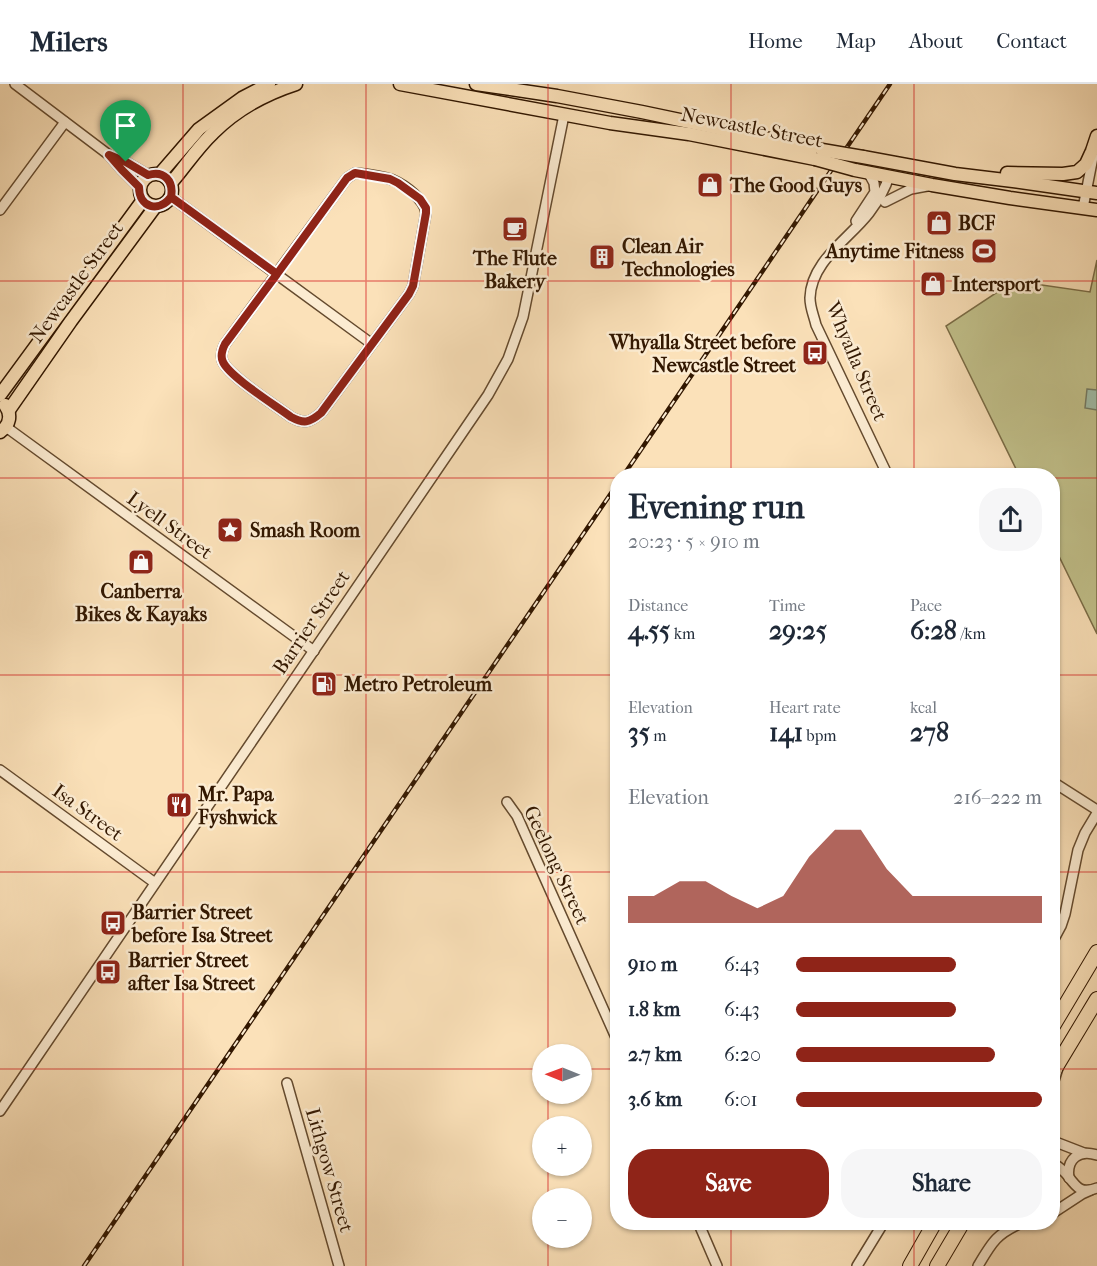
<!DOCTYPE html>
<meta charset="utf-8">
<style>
:root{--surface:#fff;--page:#f6f6f7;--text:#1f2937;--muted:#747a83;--line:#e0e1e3;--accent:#8f2418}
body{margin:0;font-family:"IM FELL French Canon",serif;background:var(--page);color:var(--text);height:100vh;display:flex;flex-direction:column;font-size:22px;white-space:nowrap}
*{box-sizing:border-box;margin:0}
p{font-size:20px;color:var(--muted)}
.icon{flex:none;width:33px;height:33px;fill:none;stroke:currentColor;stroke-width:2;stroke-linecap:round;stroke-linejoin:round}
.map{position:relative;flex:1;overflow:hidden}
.panel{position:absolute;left:610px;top:384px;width:450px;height:762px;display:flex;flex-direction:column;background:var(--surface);border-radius:24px;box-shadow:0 2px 4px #0004}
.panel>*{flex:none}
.needle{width:39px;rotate:271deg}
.fabs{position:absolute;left:532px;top:960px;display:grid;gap:12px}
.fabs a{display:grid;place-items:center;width:60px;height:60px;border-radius:50%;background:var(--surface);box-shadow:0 2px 4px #0004;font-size:30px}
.pin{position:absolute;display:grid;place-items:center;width:51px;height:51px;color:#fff;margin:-62px -26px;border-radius:50% 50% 50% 0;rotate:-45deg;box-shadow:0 0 6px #0007}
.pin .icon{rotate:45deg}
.round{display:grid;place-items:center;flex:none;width:63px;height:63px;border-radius:24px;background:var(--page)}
.head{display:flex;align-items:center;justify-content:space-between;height:102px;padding:0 18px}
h1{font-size:33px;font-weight:700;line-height:45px}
.figures{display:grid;grid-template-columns:repeat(3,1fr);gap:9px;height:102px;padding:6px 18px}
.figures div{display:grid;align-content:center}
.figures b{font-size:26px;font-weight:700}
.figures small{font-size:16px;font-weight:400}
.figures p{font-size:16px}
.chart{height:168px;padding:12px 18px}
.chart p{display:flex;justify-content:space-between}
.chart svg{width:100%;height:108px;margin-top:6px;fill:var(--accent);opacity:.7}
.action{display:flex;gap:12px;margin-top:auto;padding:12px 18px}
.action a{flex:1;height:69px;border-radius:24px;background:var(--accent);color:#fff;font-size:24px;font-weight:700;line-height:69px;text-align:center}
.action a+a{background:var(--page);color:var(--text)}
ul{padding:0 18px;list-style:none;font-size:20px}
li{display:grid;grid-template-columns:96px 72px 1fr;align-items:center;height:45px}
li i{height:15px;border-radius:8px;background:var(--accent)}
header{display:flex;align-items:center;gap:36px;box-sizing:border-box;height:84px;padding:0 30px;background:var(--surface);border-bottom:2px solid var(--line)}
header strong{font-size:28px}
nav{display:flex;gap:33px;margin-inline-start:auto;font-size:21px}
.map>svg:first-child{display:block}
</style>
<header>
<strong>Milers</strong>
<nav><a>Home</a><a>Map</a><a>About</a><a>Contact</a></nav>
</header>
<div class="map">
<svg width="1097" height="1182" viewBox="0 0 1097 1182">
<rect width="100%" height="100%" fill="#fbe1b9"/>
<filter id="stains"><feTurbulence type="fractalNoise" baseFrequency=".00333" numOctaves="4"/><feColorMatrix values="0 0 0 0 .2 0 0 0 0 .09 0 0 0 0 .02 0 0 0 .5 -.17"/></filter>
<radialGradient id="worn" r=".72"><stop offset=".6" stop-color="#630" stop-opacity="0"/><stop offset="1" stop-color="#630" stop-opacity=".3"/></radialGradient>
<polygon fill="#c2c28c" stroke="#7a6c46" stroke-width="1.5" points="1097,176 1097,550 1053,460 1053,392 1019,391 946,242 1014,197 1090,208"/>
<polygon fill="#a0bea9" stroke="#747b65" stroke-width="1.5" points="1087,305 1097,306 1097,326 1085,324"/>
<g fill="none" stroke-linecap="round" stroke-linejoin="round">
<g stroke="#644a2e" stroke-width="12">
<g id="minor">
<polyline points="15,0 109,71 122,86 139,103"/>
<polyline points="111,72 126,78 148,91"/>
<path d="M 355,89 C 367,90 382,92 393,96 C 405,101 425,116 426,129 L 413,202 L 409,210 L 321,329 C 309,339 304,340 291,333 C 275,321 230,293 223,278 C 220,272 222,266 225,260 L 347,94 Z"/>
<polyline points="171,113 372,260"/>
<polyline points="885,118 911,105 927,102"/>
<polyline points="1083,124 1093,73"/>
<polyline points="0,126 65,38"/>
<polyline points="856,137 875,108 874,99 868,88"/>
<polyline points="6,343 314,567"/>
<path d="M 888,392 L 816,241 C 814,232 810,224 810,214 C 811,177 849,155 869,129 C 878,117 885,106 889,92"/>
<polyline points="0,686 155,799"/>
<polyline points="1053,698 1097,726"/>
<polyline points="507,718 517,732 618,958"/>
<polyline points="1053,857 1061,842 1065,830 1078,766 1085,749 1097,729"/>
<polyline points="287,999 339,1182"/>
<polyline points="1053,1000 1058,984"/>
<polyline points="0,1027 488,311 508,275 523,233 564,31"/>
<polyline points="1053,1057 1084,1069"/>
<path d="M 1053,1079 C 1059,1083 1064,1087 1068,1092 C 1077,1104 1081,1110 1097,1104"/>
<path d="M 1069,1094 C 1066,1075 1079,1065 1097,1071"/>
<polyline points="1053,1129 1082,1110 1091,1106"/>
<polyline points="698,1138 717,1182"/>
<polyline points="857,1182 884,1138"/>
<path d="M 978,1182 C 992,1158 997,1149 1024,1138"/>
</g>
</g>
<g stroke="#321700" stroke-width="15">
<g id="major">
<polyline points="400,0 610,39 689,50 815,75"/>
<polyline points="476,0 557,12 642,28 822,66"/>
<polyline points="863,73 955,90 1013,97 1097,109"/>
<polyline points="855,86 932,101 1010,114 1097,126"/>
<polyline points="1007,89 1063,90 1077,88 1086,80 1092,67 1097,52"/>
<circle cx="156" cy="106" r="16"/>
<polyline points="160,90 199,45 242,14 269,0"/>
<path d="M 171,99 C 185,83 197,64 213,49 C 236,26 265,10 296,0"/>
<polyline points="0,311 143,116"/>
<polyline points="9,326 71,237 155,123"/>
<path d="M 0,348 C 10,341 12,331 5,321"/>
</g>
</g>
<g stroke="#321700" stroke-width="16">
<g id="highway">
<polyline points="1053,942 1097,868"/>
<polyline points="1053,988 1097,915"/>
<polyline points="910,1182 935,1138"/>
<polyline points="937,1182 963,1138"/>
</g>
</g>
<use href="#minor" stroke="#fcecd2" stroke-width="9"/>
<use href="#major" stroke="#fbe1b9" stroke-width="12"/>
<use href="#highway" stroke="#fbe1b9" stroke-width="14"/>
<g stroke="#321700" stroke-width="4.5">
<g id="rail">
<polyline points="623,392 890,0"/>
<polyline points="84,1182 618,399"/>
</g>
</g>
<use href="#rail" stroke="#fcecd2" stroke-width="2" stroke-dasharray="7" stroke-linecap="butt"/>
<g stroke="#321700" stroke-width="15" stroke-linecap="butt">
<g id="major-bridge">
<polyline points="822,66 863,73"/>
<polyline points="815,75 855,86"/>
</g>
</g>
<use href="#major-bridge" stroke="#fbe1b9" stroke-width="12"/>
</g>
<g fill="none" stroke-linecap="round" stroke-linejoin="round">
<g stroke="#fff" stroke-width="12">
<path id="route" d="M 126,78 L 148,91 C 164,86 174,97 171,113 L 277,190 L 225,260 C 222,266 220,272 223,278 C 230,293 275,321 291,333 C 304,340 309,339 321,329 L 409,210 L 413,202 L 426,129 L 426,124 L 420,115 L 398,99 L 390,95 L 355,89 L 347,94 L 277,190 L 175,116 L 171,113 C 159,129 139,124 139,103 L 122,86 L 109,71 L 126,78"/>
</g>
<use href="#route" stroke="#8f2418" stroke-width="8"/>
</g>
<path fill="none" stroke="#d62828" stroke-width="1.5" stroke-opacity="0.55" d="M 183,0 L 183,1182M 366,0 L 366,1182M 548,0 L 548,970M 731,0 L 731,392M 914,0 L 914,392M 0,197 L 1097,197M 0,394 L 618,394M 1053,394 L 1097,394M 0,591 L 618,591M 1053,591 L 1097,591M 0,788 L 618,788M 1053,788 L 1097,788M 0,985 L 543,985M 582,985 L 618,985M 1053,985 L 1097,985M 548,1010 L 548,1042M 548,1082 L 548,1114M 731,1138 L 731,1182M 914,1138 L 914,1182M 548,1154 L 548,1182"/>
<defs>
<g id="shop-square" transform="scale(1.35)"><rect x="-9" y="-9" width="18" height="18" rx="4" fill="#8f2418" stroke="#fcecd2"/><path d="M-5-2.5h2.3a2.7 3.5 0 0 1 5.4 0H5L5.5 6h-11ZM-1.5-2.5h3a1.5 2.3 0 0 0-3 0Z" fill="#fff"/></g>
<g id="cafe-square" transform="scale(1.35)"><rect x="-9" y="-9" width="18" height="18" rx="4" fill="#8f2418" stroke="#fcecd2"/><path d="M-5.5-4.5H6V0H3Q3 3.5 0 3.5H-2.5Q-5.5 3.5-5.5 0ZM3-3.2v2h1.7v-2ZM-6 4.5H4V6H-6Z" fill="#fff"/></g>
<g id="stadium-square" transform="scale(1.35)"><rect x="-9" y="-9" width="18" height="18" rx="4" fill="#8f2418" stroke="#fcecd2"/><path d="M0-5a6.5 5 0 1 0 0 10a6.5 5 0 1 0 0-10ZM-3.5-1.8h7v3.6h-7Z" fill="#fff"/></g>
<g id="building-square" transform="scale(1.35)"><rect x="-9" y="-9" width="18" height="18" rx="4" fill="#8f2418" stroke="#fcecd2"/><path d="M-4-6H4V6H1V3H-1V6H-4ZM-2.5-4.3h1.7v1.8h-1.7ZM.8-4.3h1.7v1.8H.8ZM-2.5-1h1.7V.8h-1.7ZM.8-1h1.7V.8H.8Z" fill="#fff"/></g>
<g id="bus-square" transform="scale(1.35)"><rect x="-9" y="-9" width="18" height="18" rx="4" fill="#8f2418" stroke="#fcecd2"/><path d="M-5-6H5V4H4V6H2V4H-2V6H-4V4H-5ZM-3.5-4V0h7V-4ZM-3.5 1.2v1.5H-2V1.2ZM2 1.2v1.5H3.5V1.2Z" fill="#fff"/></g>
<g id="sight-square" transform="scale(1.35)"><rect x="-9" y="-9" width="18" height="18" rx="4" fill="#8f2418" stroke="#fcecd2"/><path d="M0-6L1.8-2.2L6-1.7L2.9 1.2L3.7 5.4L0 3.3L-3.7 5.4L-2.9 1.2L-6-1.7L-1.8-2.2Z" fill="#fff"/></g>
<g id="fuel-square" transform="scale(1.35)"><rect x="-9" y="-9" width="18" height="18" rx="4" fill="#8f2418" stroke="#fcecd2"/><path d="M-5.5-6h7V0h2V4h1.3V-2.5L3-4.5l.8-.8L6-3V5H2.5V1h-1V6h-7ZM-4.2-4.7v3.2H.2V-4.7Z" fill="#fff"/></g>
<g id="restaurant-square" transform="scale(1.35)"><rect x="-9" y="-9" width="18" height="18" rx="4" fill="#8f2418" stroke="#fcecd2"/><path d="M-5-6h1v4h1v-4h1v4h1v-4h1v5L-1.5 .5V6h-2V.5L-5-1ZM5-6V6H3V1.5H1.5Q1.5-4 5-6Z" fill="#fff"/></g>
</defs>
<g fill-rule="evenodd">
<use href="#shop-square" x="710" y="101"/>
<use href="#shop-square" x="939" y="139"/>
<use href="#cafe-square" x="515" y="145"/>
<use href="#stadium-square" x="984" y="167"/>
<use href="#building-square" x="602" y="173"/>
<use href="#shop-square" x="933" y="200"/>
<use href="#bus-square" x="815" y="269"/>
<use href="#sight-square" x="230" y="446"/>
<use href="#shop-square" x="141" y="478"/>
<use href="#fuel-square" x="324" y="600"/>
<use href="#restaurant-square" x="179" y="721"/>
<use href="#bus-square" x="113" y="839"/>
<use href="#bus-square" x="108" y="888"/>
</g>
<g text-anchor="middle" stroke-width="5" stroke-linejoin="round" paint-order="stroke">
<g font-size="20" fill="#321700" stroke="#fcecd2">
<text transform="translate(752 43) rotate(11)" y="7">Newcastle Street</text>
<text transform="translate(76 198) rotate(-54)" y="7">Newcastle Street</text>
<text transform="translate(857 277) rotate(67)" y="7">Whyalla Street</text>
<text transform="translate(170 441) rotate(36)" y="7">Lyell Street</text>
<text transform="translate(311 538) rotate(-56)" y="7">Barrier Street</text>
<text transform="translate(88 728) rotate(36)" y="7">Isa Street</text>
<text transform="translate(557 781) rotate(65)" y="7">Geelong Street</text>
<text transform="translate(330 1086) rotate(74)" y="7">Lithgow Street</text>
</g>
<g font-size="20" font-weight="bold" fill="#321700" stroke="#fcecd2" text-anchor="start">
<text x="730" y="108">The Good Guys</text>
<text x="958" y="146">BCF</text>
<text x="622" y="169">Clean Air<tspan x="622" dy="23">Technologies</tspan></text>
<text x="964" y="174" text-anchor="end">Anytime Fitness</text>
<text x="515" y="181" text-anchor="middle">The Flute<tspan x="515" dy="23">Bakery</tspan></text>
<text x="952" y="207">Intersport</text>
<text x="796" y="265" text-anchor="end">Whyalla Street before<tspan x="796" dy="23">Newcastle Street</tspan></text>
<text x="250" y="453">Smash Room</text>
<text x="141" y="514" text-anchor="middle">Canberra<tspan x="141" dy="23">Bikes &amp; Kayaks</tspan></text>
<text x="344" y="607">Metro Petroleum</text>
<text x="198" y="717">Mr. Papa<tspan x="198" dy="23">Fyshwick</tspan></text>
<text x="132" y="835">Barrier Street<tspan x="132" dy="23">before Isa Street</tspan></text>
<text x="128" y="883">Barrier Street<tspan x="128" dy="23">after Isa Street</tspan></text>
</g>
</g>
<rect width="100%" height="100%" filter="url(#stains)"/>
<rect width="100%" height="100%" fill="url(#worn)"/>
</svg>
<div class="fabs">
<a><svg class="needle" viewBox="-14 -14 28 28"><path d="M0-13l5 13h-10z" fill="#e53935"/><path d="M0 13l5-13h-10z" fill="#747a83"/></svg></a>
<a>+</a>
<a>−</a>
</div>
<div class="pin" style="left:126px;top:78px;background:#1e9e55"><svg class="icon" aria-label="arrive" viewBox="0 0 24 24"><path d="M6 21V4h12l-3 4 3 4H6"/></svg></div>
<section class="panel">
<div class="head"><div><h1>Evening run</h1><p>20:23 · 5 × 910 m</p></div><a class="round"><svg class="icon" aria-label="share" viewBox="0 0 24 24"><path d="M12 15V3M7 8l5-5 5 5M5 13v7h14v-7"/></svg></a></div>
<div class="figures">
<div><p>Distance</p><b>4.55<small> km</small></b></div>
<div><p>Time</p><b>29:25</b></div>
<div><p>Pace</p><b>6:28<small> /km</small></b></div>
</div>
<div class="figures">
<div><p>Elevation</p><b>35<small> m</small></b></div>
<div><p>Heart rate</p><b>141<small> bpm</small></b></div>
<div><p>kcal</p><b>278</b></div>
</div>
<div class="chart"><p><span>Elevation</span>216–222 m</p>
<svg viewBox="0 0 160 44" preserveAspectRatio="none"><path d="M0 44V33L10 33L20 27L30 27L40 33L50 38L60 33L70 17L80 6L90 6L100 22L110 33L120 33L130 33L140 33L150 33L160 33V44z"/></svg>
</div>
<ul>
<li><b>910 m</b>6:43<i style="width:65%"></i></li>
<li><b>1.8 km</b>6:43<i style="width:65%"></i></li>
<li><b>2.7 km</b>6:20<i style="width:81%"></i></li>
<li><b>3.6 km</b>6:01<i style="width:100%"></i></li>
</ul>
<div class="action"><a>Save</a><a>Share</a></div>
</section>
</div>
